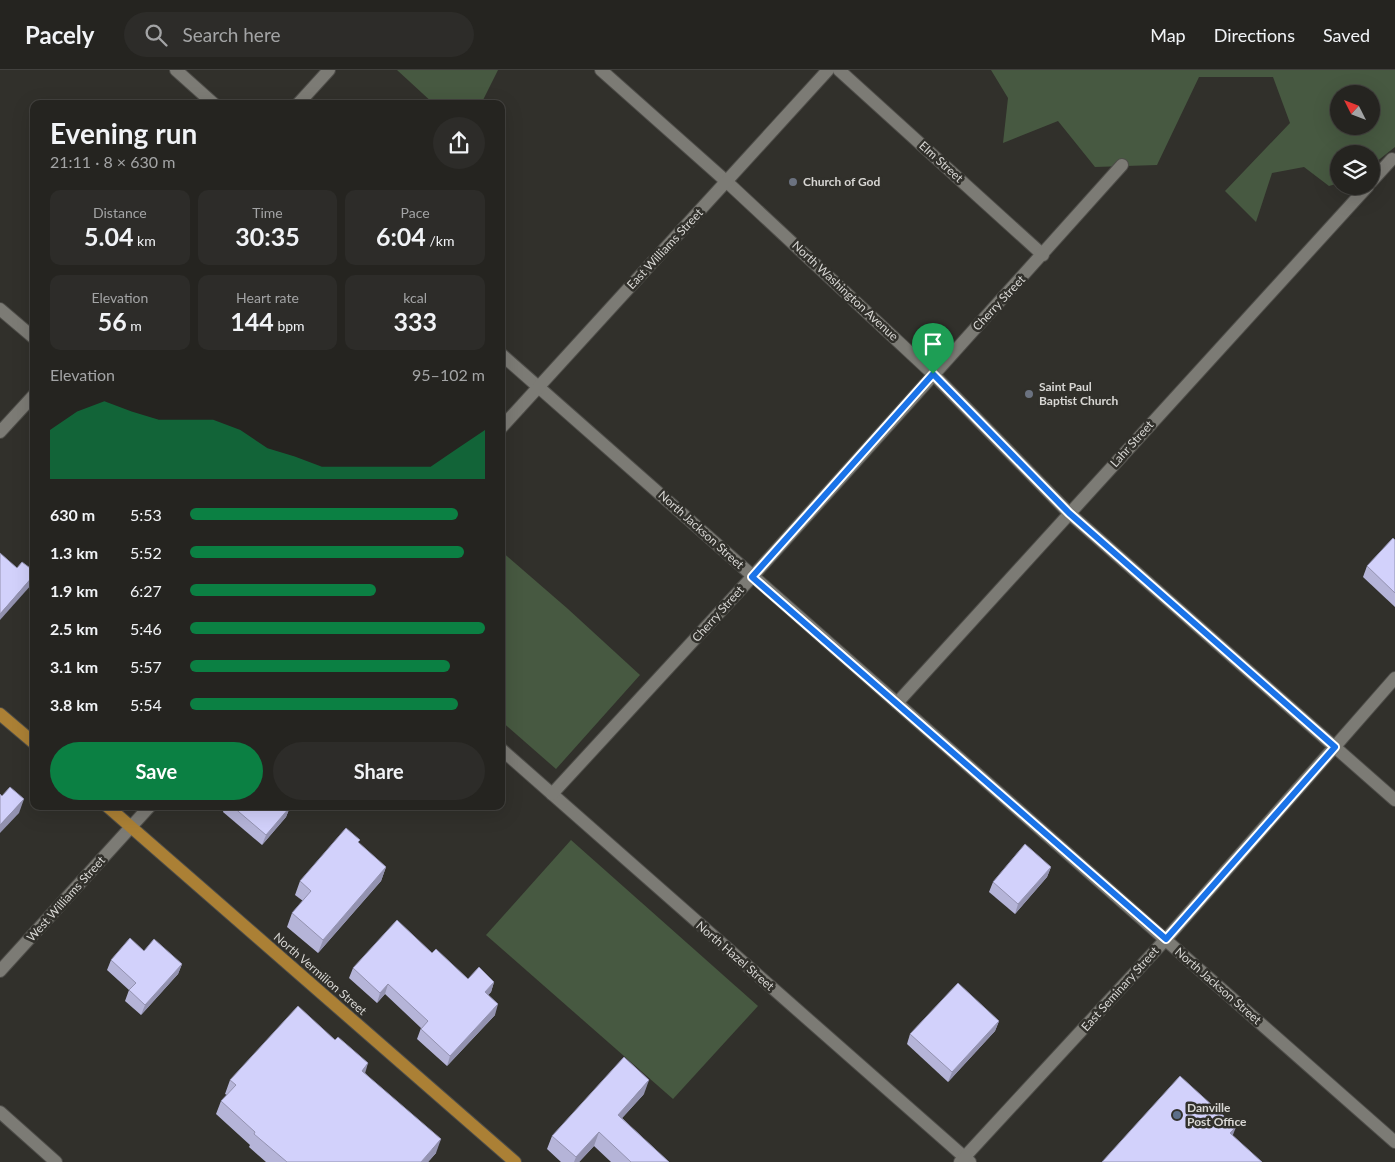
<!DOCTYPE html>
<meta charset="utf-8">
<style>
:root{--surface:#252420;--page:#2d2c29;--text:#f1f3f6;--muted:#a3a4a5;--line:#42413e;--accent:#0b8043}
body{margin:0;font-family:Lato,sans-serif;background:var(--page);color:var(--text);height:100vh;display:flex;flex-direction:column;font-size:19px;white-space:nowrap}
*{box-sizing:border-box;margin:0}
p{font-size:16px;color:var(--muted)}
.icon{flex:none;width:28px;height:28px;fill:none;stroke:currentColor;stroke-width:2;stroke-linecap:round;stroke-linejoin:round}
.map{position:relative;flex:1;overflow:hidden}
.drawer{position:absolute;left:30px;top:30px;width:475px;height:710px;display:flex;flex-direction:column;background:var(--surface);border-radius:10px;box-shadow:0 5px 20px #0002,0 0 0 1px var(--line)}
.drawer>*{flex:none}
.needle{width:32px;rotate:312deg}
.fabs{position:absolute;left:1330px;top:15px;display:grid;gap:10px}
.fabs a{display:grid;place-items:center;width:50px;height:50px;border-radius:50%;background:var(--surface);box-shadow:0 5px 20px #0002,0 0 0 1px var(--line);font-size:25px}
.pin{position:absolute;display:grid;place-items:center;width:42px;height:42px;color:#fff;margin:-51px -21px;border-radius:50% 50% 50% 0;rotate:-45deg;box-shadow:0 0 5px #0007}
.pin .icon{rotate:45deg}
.round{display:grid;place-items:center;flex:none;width:52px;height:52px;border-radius:26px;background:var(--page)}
.headline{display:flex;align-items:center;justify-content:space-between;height:85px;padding:0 20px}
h1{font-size:28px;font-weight:700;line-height:38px}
.figures{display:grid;grid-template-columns:repeat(3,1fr);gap:8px;height:85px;padding:5px 20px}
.figures div{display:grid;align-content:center;border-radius:10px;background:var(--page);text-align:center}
.figures b{font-size:25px;font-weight:700}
.figures small{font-size:14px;font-weight:400}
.figures p{font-size:14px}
.chart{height:140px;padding:10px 20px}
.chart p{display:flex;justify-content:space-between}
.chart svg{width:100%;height:90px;margin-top:5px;fill:var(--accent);opacity:.7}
.cta{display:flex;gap:10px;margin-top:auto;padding:10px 20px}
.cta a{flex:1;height:58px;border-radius:30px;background:var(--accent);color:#fff;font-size:20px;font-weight:700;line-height:58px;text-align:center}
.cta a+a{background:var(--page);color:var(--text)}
ul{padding:0 20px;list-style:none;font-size:16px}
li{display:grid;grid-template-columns:80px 60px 1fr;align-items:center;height:38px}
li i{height:12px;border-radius:6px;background:var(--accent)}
header{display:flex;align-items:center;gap:30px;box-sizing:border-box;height:70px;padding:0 25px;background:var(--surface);border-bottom:1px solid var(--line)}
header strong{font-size:24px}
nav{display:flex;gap:28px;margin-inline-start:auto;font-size:18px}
.search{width:350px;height:45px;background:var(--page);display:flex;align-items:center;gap:12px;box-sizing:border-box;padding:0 18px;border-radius:28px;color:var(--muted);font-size:19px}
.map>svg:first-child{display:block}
</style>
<header>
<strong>Pacely</strong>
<div class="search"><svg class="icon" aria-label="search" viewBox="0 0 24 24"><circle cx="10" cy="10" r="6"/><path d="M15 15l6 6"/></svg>Search here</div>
<nav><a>Map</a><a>Directions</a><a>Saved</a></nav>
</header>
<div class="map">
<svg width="1395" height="1092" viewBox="0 0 1395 1092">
<rect width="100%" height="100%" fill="#31302b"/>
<g fill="#475941" fill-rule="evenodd">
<polygon points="397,0 498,0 481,34 434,34"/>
<path d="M 991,0 L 1395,0 L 1395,77 L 1371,96 L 1371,84 L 1339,84 L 1339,113 L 1329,116 L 1304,97 L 1272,103 L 1256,152 L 1225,121 L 1290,53 L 1273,7 L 1199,7 L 1157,95 L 1095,97 L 1058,51 L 1003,73 L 1008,28 ZM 1339,24 L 1371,24 L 1371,56 L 1339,56 Z"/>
<polygon points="501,481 568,539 640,605 556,699 501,651"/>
<polygon points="571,770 758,936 673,1029 486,865"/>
</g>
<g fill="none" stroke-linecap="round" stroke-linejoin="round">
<g stroke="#4e4d49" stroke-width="14">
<g id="street">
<polyline points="176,0 214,34"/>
<polyline points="601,0 727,112 933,304 1069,443 1395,730"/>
<polyline points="839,0 1043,185"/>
<polyline points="298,34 329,0"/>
<polyline points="1371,112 1392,89"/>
<polyline points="0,239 34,268"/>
<polyline points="501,284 1395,1072"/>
<polyline points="501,358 828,0"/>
<polyline points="0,362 34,325"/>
<polyline points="897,633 1368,116"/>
<polyline points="501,679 970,1092"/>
<polyline points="552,724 752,507 1122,95"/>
<polyline points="0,901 150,736"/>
<polyline points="0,1042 56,1092"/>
<polyline points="960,1092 1166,869 1395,608"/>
</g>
</g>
<g stroke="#4e4d49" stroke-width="14">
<g id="primary">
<polyline points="0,644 34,673"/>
<polyline points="107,736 515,1092"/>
</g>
</g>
<use href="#street" stroke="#7c7b75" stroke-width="12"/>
<use href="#primary" stroke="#ab8035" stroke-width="12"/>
</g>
<g fill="#b5b4d8">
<polygon points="1395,470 1395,537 1363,507 1367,496"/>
<polygon points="225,736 289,736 290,737 286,747 262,775 223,742"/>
<polygon points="358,773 386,797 381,811 318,883 287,857 292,843 303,831 295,825 300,811"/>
<polygon points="1051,797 1047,807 1015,844 989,822 993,812"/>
<polygon points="144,881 182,894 178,904 141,945 125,931 129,920 107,900 111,890"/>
<polygon points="432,883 468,909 494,912 491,922 488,925 495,945 447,996 417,969 421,958 385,924 377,933 349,908 353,898"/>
<polygon points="999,951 995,961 948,1012 907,974 910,964"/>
<polygon points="365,1003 436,1083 428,1092 266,1092 249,1077 250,1075 216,1044 221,1031 227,1025 225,1024 230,1010"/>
<polygon points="644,1024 622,1048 669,1092 611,1092 594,1076 579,1092 561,1092 547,1079 552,1066"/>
</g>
<g fill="#9392b0">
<polygon points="34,505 34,509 32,514 0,550 0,544"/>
<polygon points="24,729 19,743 0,763 0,755"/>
<polygon points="290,737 286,747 262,775 266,765"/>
<polygon points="386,797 381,811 318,883 323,870"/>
<polygon points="1051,797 1047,807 1015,844 1018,834"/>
<polygon points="182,894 178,904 141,945 145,935"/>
<polygon points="494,912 491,922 481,932 485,922"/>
<polygon points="388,914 385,924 377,933 380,923"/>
<polygon points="498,934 495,945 447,996 450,986"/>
<polygon points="999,951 995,961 948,1012 952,1002"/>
<polygon points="368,993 364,1007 362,1001"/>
<polygon points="649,1010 644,1024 613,1058 618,1045"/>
<polygon points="1236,1057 1231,1070 1230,1063"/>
<polygon points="599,1062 594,1076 579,1092 574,1092 576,1087"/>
<polygon points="441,1069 436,1083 428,1092 421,1092"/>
</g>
<g fill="#d2d1fb" stroke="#9392b0">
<polygon points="1393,468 1395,470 1395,523 1367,496"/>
<polygon points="0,483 17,498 22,492 34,501 34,505 0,544"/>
<polygon points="10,717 24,729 0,755 0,724 2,726"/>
<polygon points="232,736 289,736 290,737 266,765"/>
<polygon points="346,758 360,770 358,772 386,797 323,870 292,843 311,821 300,811"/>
<polygon points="1025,774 1051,797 1018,834 993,812"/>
<polygon points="397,850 432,883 436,879 468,909 479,897 494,912 485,922 498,934 450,986 421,959 428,951 388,914 380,923 353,898"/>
<polygon points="130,868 144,881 154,869 182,894 145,935 129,920 136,913 111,890"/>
<polygon points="958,913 999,951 952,1002 910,964"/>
<polygon points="298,936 335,970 338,967 368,993 362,1001 441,1069 421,1092 287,1092 254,1064 255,1062 221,1031 236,1015 230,1010"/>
<polygon points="624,987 649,1010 618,1045 669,1092 631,1092 599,1062 576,1087 552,1066"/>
<polygon points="1180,1006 1236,1057 1230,1063 1262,1092 1102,1092"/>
</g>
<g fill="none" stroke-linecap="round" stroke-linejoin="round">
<g stroke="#fff" stroke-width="10">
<polygon id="route" points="933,304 1069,443 1335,677 1166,869 752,507"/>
</g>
<use href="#route" stroke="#1a73e8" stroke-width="6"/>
</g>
<g fill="#6b7280" stroke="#31302b" stroke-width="2">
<circle cx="793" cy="112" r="5"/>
<circle cx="1029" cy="324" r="5"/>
</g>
<circle fill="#5c6f8a" stroke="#31302b" stroke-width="2" cx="1177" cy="1045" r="5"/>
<g text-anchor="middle" stroke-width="5" stroke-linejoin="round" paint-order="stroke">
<g font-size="12" fill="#d8d7d4" stroke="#31302b">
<text transform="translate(941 92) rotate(42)" y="4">Elm Street</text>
<text transform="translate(665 179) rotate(-47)" y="4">East Williams Street</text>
<text transform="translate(845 221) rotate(43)" y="4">North Washington Avenue</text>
<text transform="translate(999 233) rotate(-47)" y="4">Cherry Street</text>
<text transform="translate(1132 374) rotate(-48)" y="4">Lahr Street</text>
<text transform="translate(701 460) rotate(42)" y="4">North Jackson Street</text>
<text transform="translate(718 544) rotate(-48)" y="4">Cherry Street</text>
<text transform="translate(66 829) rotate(-48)" y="4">West Williams Street</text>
<text transform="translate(735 886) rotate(41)" y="4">North Hazel Street</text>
<text transform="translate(320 904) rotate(41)" y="4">North Vermilion Street</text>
<text transform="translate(1218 916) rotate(41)" y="4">North Jackson Street</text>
<text transform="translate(1120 919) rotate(-48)" y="4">East Seminary Street</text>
</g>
<g font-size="12" font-weight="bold" fill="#d8d7d4" stroke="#31302b" text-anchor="start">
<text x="803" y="116">Church of God</text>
<text x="1039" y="321">Saint Paul<tspan x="1039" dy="14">Baptist Church</tspan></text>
<text x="1187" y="1042">Danville<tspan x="1187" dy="14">Post Office</tspan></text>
</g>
</g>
</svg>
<div class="fabs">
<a><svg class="needle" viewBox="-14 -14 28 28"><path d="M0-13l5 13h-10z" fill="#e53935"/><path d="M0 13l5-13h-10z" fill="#a3a4a5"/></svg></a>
<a><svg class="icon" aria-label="layers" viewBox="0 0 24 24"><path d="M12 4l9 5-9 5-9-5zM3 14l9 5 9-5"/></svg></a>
</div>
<div class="pin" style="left:933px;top:304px;background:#1e9e55"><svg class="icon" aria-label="arrive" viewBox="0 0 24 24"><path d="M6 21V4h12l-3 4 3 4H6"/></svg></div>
<section class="drawer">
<div class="headline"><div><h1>Evening run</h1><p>21:11 · 8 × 630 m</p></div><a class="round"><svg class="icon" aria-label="share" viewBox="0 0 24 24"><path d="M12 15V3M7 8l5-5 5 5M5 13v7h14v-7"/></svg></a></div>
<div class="figures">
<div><p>Distance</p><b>5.04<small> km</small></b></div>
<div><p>Time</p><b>30:35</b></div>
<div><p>Pace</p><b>6:04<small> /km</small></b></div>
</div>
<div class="figures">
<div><p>Elevation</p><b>56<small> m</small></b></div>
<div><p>Heart rate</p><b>144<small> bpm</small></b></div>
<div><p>kcal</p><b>333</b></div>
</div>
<div class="chart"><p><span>Elevation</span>95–102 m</p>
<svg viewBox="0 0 160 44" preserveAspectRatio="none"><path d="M0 44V20L10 11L20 6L30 11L40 15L50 15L60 15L70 20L80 29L90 33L100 38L110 38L120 38L130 38L140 38L150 29L160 20V44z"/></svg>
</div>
<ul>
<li><b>630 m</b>5:53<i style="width:91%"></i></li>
<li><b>1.3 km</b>5:52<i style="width:93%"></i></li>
<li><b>1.9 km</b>6:27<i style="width:63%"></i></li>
<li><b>2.5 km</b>5:46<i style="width:100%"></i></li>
<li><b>3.1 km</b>5:57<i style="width:88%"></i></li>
<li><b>3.8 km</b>5:54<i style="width:91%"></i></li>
</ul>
<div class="cta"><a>Save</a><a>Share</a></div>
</section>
</div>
